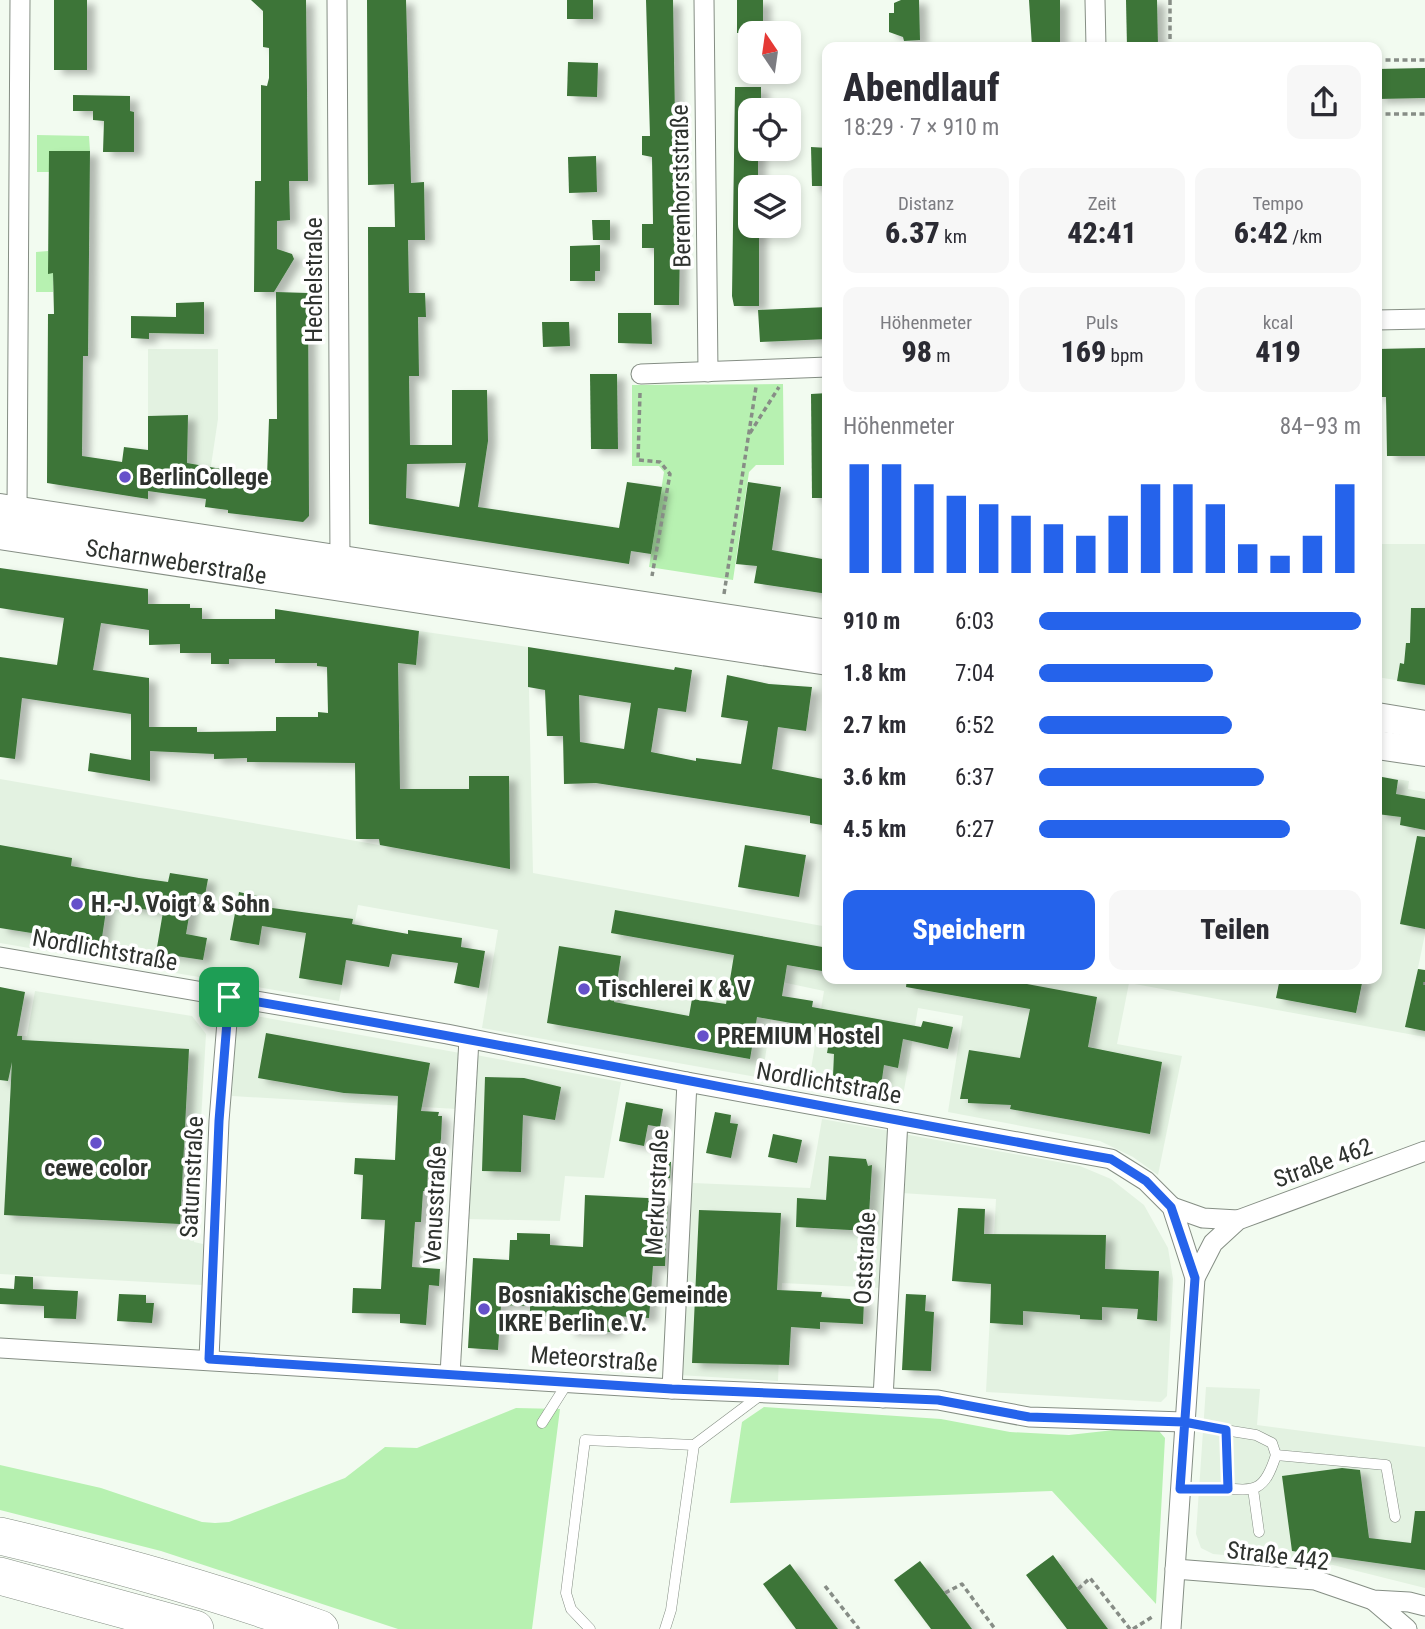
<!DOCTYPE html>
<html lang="de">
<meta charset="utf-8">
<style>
:root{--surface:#fff;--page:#f7f7f7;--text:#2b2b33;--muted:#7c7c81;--accent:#2563eb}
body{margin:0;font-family:"Roboto Condensed",sans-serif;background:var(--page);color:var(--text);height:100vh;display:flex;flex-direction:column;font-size:26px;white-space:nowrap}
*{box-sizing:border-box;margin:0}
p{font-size:23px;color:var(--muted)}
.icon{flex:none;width:38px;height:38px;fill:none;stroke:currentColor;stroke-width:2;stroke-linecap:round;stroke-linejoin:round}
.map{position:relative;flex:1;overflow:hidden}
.drawer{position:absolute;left:822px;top:42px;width:560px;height:942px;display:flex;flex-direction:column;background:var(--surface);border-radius:14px;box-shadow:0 4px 10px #0003}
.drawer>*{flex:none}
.needle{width:46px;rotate:347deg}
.fabs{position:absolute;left:738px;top:21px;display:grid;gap:14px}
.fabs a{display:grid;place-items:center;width:63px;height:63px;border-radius:14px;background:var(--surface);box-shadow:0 4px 10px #0003;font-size:35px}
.pin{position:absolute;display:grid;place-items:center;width:60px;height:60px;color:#fff;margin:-30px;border-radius:14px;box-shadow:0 4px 10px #0006}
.round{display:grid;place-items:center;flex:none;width:74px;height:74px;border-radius:14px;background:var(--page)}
.head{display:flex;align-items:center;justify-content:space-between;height:119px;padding:0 21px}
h1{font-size:38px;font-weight:800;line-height:52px}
.figures{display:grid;grid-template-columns:repeat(3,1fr);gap:10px;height:119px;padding:7px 21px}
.figures div{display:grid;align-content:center;border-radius:14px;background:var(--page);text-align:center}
.figures b{font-size:30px;font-weight:800}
.figures small{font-size:19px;font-weight:400}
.figures p{font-size:19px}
.chart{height:196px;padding:14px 21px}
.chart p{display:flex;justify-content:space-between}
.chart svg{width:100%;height:126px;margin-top:7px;stroke:var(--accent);stroke-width:6}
.cta{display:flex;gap:14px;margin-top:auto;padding:14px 21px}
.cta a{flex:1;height:80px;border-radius:14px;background:var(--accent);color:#fff;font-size:28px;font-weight:800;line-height:80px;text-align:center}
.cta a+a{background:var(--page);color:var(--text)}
ul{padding:0 21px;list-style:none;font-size:23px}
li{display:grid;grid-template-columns:112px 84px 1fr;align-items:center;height:52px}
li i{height:18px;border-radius:9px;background:var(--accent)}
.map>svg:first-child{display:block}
</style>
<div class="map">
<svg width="1425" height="1629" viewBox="0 0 1425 1629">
<defs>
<filter id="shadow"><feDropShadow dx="8" dy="4.5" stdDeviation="3.5" flood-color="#0004"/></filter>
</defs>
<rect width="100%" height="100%" fill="#f2fbf0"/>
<g fill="#e3f2e1">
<polygon points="148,349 218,349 218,419 206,499 148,491"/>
<polygon points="1377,544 1425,544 1425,685 1377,677"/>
<polygon points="419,631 528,647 533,873 828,927 828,978 1377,978 1377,776 1409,781 1408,789 1425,792 1425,934 1413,992 1425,995 1425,1037 1129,983 1117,1044 1182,1056 1158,1175 1133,1157 1100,1141 948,1112 963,1016 918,1008 902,1102 808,1087 824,991 777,981 762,1078 482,1028 498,930 358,905 339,1001 0,943 0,779 379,845 379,839 356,839 355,765 379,661 416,665"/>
<polygon points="35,991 192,1016 206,1034 194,1242 203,1244 202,1285 0,1274 0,1035 27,1036"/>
<polygon points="245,1014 460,1053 457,1109 232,1096 236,1020"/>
<polygon points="476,1055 621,1082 604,1178 565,1176 560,1221 468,1219"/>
<polygon points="822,1119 890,1131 882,1288 782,1283 778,1381 679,1375 693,1183 810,1188"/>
<polygon points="904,1134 1080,1166 1111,1179 1144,1205 1168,1248 1173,1279 1167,1396 1161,1402 986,1392 996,1199 901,1193"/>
<polygon points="1206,1387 1260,1389 1257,1425 1425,1447 1425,1588 1333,1565 1213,1554 1201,1548 1196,1534"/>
</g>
<g fill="#b7f1b1">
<polygon points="37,135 89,136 90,151 49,151 49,172 37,172"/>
<polygon points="48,251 48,273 53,273 53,292 36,292 36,252"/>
<polygon points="783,384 784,465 756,465 749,472 733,580 649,567 664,472 659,466 632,466 632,385"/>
<polygon points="764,1407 941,1419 1010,1432 1069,1435 1123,1429 1159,1431 1165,1438 1156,1604 1052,1491 730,1503 742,1422"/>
<polygon points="516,1408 560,1409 532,1629 398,1629 161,1551 0,1510 0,1465 101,1488 202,1522 215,1523 229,1522 345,1478 385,1447 417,1448"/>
</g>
<g fill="#3c7538" fill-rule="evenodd" filter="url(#shadow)">
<rect x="54" y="0" width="33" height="70"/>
<polygon points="251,0 306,0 308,181 289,181 290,220 277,221 277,249 292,254 294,259 274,292 254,292 255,181 261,181 261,85 267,86 269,78 269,48 263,47 263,11"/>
<path d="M 367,0 L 406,0 L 411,183 L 424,182 L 425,240 L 408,240 L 409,293 L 425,293 L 426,317 L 418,317 L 419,376 L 409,376 L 410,445 L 452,445 L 452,390 L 487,390 L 488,441 L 478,507 L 619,528 L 627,482 L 662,487 L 651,554 L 631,551 L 629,564 L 369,524 L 368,227 L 395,227 L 394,184 L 368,185 ZM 466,463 L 459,507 L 406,498 L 407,464 Z"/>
<rect x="567" y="0" width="26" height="19"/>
<polygon points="646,0 673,0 676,177 681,177 679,305 654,305 654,248 642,248 642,224 653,224 652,157 642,155 642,136 650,136"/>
<rect x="737" y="0" width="26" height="33"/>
<polygon points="901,0 919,0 920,40 904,41 903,37 889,32 889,13 894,13 894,3"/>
<polygon points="1029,0 1060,0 1060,47 1032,47"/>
<polygon points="1126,0 1157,0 1158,47 1127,47"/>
<polygon points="568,62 598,63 597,97 567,96"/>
<polygon points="1425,68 1425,98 1377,99 1377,69"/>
<polygon points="735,87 761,87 761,110 751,110 751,149 758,149 758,187 751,187 751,227 759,227 759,306 734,306 732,296"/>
<polygon points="73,95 130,96 130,111 134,112 134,152 103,152 104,121 93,120 93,111 73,111"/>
<polygon points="811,147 828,148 828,186 812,186"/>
<polygon points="49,151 90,151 88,356 83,356 82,456 122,462 124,447 148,450 148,416 188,415 187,463 267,477 269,419 277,419 276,292 308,293 309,516 303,522 228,513 228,510 205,507 206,499 148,491 148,499 47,483 48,314 54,314 53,273 48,274"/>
<polygon points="596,156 597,192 569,193 568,157"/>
<polygon points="592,220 610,220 610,240 593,240"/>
<polygon points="600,245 600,271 595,271 595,281 570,281 570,246"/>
<polygon points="204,302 204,334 149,333 149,339 131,338 131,316 176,317 176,303"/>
<polygon points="828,307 828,339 760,342 758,310"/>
<polygon points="618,313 651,313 652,344 618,343"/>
<polygon points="542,322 569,322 570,346 543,347"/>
<polygon points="1425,348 1425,456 1387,456 1386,397 1377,397 1377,349"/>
<polygon points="590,374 617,374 618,449 591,449"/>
<polygon points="828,393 828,498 812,498 811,394"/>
<polygon points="748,482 781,487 772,550 828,560 828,594 754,583 757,566 736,564"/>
<path d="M 0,568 L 148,589 L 148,604 L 190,604 L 190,608 L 202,608 L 202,619 L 275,619 L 275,609 L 419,631 L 416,665 L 398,663 L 400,789 L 469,789 L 469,776 L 509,776 L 510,869 L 380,845 L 379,839 L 356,839 L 355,763 L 247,762 L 247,758 L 214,759 L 214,754 L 150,751 L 150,781 L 88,771 L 90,753 L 131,760 L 131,714 L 22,698 L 15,759 L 0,757 L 0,657 L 57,665 L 64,618 L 0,608 ZM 101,623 L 149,630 L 149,645 L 180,644 L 180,653 L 211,653 L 211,664 L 229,664 L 229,659 L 275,659 L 275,663 L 317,663 L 317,666 L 327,667 L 328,713 L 318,712 L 318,717 L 276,717 L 276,731 L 197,732 L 197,727 L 149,727 L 149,678 L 93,670 Z"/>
<polygon points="1411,608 1425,608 1425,685 1397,681 1400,663 1404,664 1406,643 1410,643"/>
<path d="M 528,647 L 674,670 L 675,667 L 692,670 L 686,712 L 658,708 L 651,752 L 696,761 L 696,758 L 741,764 L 748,721 L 721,717 L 727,675 L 769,684 L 812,687 L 806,731 L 778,727 L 772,769 L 828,780 L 828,826 L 810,823 L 810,816 L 596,783 L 564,784 L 563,736 L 547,736 L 545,690 L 528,687 ZM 579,695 L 631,703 L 624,749 L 580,742 Z"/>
<polygon points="1377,776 1398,780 1396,794 1425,799 1425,830 1400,825 1401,817 1377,814"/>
<polygon points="1417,836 1425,837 1425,929 1400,924"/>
<polygon points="0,845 72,858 71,866 139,878 168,882 170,873 208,879 205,895 193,893 186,934 207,938 203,960 156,953 163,912 107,904 101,944 0,928"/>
<polygon points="745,845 806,855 799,897 738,887"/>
<polygon points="239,892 266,898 265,907 353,919 352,924 408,934 408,930 462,938 461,947 485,951 479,988 454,983 458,963 392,954 389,967 346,960 342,985 299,978 306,933 262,926 259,945 230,940"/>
<polygon points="615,910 828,948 828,972 787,965 782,996 813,1001 812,1007 921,1027 923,1021 953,1027 948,1049 903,1039 898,1068 884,1065 881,1086 833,1076 834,1054 827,1053 831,1030 757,1017 750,1059 547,1023 559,946 621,956 614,1002 689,1016 692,999 726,1004 734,955 611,933"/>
<polygon points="1418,969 1425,970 1425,1031 1405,1027"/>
<polygon points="907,978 994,978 1097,997 1088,1047 1162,1062 1150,1134 1010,1109 1011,1105 968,1103 968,1099 960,1099 969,1050 1020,1058 1030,1009 906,987"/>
<polygon points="1280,978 1363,978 1356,1013 1276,998"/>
<polygon points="0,987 25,992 17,1036 22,1036 22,1040 189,1049 180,1224 4,1215 12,1062 8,1081 0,1080"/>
<polygon points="266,1033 430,1063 421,1111 439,1112 438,1116 442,1116 441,1139 439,1148 429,1147 427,1191 423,1191 421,1222 415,1222 412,1267 440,1269 439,1286 429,1285 426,1325 400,1323 400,1314 352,1313 353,1288 381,1289 385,1220 361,1219 363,1175 354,1174 355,1158 395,1160 398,1096 344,1093 258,1078"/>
<polygon points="485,1077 524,1078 561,1087 555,1120 523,1115 521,1172 482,1171"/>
<polygon points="626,1102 663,1109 660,1127 648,1125 644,1146 619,1141"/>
<polygon points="715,1112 731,1115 730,1123 738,1124 731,1158 706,1153"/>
<polygon points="773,1134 802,1140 797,1163 768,1157"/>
<polygon points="829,1156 866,1159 868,1166 872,1165 868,1231 796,1227 797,1198 826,1200"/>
<polygon points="655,1161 671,1162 670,1178 655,1177"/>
<polygon points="585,1195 668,1199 665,1266 653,1266 649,1318 614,1316 613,1332 567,1331 568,1317 530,1316 530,1306 501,1305 498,1350 468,1348 473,1258 509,1260 510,1240 517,1240 517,1233 550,1234 550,1245 583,1247"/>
<polygon points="958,1208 985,1209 984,1234 1106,1235 1105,1269 1159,1271 1157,1321 1137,1319 1138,1309 1102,1307 1102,1320 1080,1319 1080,1315 1023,1311 1023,1325 990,1323 991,1284 952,1281"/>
<polygon points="699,1210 781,1213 777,1290 822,1292 821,1297 864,1300 863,1324 820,1322 820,1329 791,1327 789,1365 692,1363"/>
<polygon points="15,1276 33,1277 33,1289 78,1291 76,1319 44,1318 44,1306 0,1304 0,1288 14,1289"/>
<polygon points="119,1294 146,1295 146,1303 154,1303 152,1323 117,1321"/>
<polygon points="906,1294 926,1295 925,1311 934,1312 931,1371 902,1370"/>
<polygon points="1342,1468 1360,1470 1369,1538 1411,1543 1415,1511 1425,1511 1425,1570 1292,1551 1282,1476"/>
<polygon points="1053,1555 1078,1589 1108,1629 1067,1629 1026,1575"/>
<polygon points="920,1561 945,1593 972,1629 931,1629 894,1580"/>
<polygon points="790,1564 810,1591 838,1629 796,1629 763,1584"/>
</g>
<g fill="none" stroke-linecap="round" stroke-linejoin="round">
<g stroke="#858e84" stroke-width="11">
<g id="lane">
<polyline points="1184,1422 1225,1430 1228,1489"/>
<polyline points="542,1423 568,1382"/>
<polyline points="1225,1430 1256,1435 1272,1443 1276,1455"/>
<path d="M 1180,1488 C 1192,1488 1206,1487 1219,1488 C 1255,1491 1264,1493 1276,1455 L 1386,1465 L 1395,1517"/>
<polyline points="1253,1489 1259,1532"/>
<polyline points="590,1629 571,1609 566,1593 585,1440 694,1445 762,1394"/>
<polyline points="665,1629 671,1610 694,1445"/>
</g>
</g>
<g stroke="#858e84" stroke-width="21">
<g id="street">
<polyline points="337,0 340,560"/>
<polyline points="704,0 708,372"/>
<polyline points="1095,0 1096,47"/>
<polyline points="1377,320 1425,319"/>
<polyline points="641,374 828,367"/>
<polyline points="17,511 20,0"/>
<polyline points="0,957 447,1034 687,1082 1111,1159 1146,1181 1172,1207 1195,1278 1171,1629"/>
<polyline points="1172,1207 1203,1218 1238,1220"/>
<polyline points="1195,1278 1213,1243 1238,1220 1425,1151"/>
<polyline points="0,1348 672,1389 938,1400 1029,1417 1184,1422"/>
<polyline points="209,1359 219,1121 229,997"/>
<polyline points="450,1375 469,1039"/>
<polyline points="672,1389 687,1082"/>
<polyline points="883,1398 898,1120"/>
<polyline points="1175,1569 1315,1580 1373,1600 1409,1602 1425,1606"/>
<polyline points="1373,1600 1407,1629"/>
</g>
</g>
<g stroke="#858e84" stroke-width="30">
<g id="secondary">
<polyline points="0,508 828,634"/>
<polyline points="0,535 828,661"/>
<polyline points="1377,717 1425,725"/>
<polyline points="1377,745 1425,752"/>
</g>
</g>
<g stroke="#858e84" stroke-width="38">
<g id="highway">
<path d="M 0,1536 C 107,1561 216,1591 320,1629"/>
<polyline points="0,1576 195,1629"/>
</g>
</g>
<g stroke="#878d86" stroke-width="3.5" stroke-dasharray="5 3.5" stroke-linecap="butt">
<polyline points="1170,0 1170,47"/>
<polyline points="1377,60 1425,60"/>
<polyline points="1377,114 1425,114"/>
<polyline points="640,393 638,460 660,462 670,474 652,576"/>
<polyline points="750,433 779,387"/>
<polyline points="724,594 756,387"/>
<polyline points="1425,982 1425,985"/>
<polyline points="825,1586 859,1629"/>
<polyline points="1078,1589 1090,1578 1130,1629"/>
<polyline points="945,1593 962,1584 995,1629"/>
<polyline points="1133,1629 1152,1617"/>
</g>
<use href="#lane" stroke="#fff" stroke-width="10"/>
<use href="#street" stroke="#fff" stroke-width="19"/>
<use href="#secondary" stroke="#fff" stroke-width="28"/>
<use href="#highway" stroke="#fff" stroke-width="37"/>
</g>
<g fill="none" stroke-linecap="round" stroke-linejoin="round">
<g stroke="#fff" stroke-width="14">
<path id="route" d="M 229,997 L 219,1121 L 209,1359 L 672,1389 L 938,1400 L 1029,1417 L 1184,1422 L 1226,1430 L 1228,1489 L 1180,1489 L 1195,1278 L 1171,1207 L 1146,1181 L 1111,1159 C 817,1107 524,1047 229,997"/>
</g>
<use href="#route" stroke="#2563eb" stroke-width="9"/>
</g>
<g fill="#6651ca" stroke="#fff" stroke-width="2.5">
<circle cx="125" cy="477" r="7"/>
<circle cx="77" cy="904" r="7"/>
<circle cx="584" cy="989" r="7"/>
<circle cx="703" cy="1036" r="7"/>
<circle cx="96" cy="1143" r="7"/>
<circle cx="484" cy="1309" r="7"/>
</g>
<g text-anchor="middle" stroke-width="7" stroke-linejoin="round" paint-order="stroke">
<g font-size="24" fill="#2e322e" stroke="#fff">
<text transform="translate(681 186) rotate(-91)" y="8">Berenhorststraße</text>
<text transform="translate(314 280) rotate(-90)" y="8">Hechelstraße</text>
<text transform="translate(176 562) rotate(9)" y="8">Scharnweberstraße</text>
<text transform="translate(105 950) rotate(10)" y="8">Nordlichtstraße</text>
<text transform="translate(829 1083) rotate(10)" y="8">Nordlichtstraße</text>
<text transform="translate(1323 1163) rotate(-20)" y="8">Straße 462</text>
<text transform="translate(192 1177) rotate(-87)" y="8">Saturnstraße</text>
<text transform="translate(657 1192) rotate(-87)" y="8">Merkurstraße</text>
<text transform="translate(435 1205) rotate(-87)" y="8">Venusstraße</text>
<text transform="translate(865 1258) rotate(-87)" y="8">Oststraße</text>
<text transform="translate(594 1359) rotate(4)" y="8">Meteorstraße</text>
<text transform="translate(1278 1556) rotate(7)" y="8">Straße 442</text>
</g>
<g font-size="24" font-weight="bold" fill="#2e322e" stroke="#fff" text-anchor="start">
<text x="139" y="485">BerlinCollege</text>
<text x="91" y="912">H.-J. Voigt &amp; Sohn</text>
<text x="598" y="997">Tischlerei K &amp; V</text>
<text x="717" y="1044">PREMIUM Hostel</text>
<text x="96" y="1176" text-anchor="middle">cewe color</text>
<text x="498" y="1303">Bosniakische Gemeinde<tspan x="498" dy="28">IKRE Berlin e.V.</tspan></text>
</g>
</g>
</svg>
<div class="fabs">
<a><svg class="needle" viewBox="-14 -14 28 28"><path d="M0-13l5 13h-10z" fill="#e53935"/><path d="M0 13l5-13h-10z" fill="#7c7c81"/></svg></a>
<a><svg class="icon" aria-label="locate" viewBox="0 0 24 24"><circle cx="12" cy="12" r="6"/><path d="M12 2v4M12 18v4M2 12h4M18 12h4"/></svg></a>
<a><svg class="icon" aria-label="layers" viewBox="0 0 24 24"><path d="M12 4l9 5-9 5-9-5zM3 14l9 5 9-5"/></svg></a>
</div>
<div class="pin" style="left:229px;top:997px;background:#1e9e55"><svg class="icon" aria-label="arrive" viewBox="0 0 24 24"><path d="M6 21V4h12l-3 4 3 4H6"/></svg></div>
<section class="drawer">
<div class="head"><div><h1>Abendlauf</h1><p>18:29 · 7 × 910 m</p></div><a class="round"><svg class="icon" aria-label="share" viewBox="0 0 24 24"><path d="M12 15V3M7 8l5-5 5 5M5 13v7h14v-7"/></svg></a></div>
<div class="figures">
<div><p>Distanz</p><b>6.37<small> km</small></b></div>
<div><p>Zeit</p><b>42:41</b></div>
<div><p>Tempo</p><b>6:42<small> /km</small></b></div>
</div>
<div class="figures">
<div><p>Höhenmeter</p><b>98<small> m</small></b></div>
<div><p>Puls</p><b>169<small> bpm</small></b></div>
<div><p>kcal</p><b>419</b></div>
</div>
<div class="chart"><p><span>Höhenmeter</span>84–93 m</p>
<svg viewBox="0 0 160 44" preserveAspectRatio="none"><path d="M5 44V6M15 44V6M25 44V13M35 44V17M45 44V20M55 44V24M65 44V27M75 44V31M85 44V24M95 44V13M105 44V13M115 44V20M125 44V34M135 44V38M145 44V31M155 44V13"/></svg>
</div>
<ul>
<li><b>910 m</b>6:03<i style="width:100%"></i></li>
<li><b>1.8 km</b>7:04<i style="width:54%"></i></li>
<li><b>2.7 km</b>6:52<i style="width:60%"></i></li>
<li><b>3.6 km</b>6:37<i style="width:70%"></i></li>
<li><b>4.5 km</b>6:27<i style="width:78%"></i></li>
</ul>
<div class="cta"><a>Speichern</a><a>Teilen</a></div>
</section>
</div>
